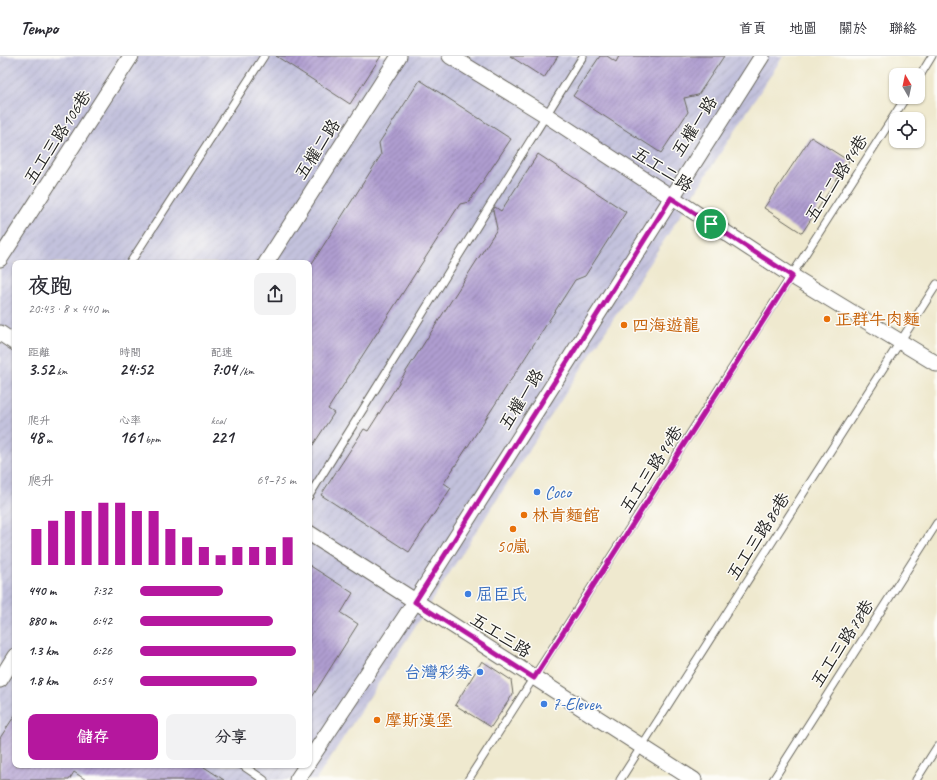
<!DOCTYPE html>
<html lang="zh-TW">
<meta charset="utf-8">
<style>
:root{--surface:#fff;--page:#f2f2f3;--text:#2b2b33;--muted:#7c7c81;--line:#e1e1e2;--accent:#b5179e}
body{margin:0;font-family:Caveat,"LXGW WenKai TC",sans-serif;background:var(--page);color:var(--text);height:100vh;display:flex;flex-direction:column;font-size:15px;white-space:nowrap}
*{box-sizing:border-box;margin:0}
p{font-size:13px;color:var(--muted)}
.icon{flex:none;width:22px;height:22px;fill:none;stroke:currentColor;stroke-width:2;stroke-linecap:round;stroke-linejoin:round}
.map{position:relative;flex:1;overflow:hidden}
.details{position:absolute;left:12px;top:204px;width:300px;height:508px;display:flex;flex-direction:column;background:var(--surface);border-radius:8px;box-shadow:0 1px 3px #0004}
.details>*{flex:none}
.needle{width:26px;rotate:351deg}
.controls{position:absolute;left:889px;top:12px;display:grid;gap:8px}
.controls a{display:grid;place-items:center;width:36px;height:36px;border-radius:8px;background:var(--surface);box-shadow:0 1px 3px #0004;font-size:20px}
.pin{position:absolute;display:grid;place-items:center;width:34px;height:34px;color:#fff;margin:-17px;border:2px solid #fff;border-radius:50%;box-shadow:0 1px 4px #0007}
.round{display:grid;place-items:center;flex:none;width:42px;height:42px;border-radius:8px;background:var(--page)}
.headline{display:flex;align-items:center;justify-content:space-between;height:68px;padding:0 16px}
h1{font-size:22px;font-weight:600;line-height:30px}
.metrics{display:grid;grid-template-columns:repeat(3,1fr);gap:6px;height:68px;padding:4px 16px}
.metrics div{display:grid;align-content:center}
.metrics b{font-size:17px;font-weight:600}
.metrics small{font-size:11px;font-weight:400}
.metrics p{font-size:11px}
.chart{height:112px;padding:8px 16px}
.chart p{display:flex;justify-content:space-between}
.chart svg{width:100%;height:72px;margin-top:4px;stroke:var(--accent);stroke-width:6}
.cta{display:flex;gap:8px;margin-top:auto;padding:8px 16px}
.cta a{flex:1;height:46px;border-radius:8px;background:var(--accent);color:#fff;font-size:16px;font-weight:600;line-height:46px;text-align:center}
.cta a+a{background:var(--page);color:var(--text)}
ul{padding:0 16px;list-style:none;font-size:13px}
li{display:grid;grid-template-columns:64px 48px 1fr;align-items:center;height:30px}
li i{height:10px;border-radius:5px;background:var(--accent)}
header{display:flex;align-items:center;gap:24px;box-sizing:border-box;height:56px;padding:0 20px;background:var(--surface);border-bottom:1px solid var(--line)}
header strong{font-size:19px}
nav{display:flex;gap:22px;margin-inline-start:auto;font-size:14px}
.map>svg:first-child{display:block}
</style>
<header>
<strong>Tempo</strong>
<nav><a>首頁</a><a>地圖</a><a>關於</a><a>聯絡</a></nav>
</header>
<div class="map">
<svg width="937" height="724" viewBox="0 0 937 724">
<defs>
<pattern id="industrial-furrows" width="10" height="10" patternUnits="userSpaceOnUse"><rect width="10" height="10" fill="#c2c1dc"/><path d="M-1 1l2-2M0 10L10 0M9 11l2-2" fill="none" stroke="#a6a5bc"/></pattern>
<pattern id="building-hatch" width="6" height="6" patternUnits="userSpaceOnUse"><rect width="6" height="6" fill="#af9dd0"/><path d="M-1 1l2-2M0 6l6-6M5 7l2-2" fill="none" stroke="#8e7fa8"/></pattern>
</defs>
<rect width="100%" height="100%" fill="#fdfcf7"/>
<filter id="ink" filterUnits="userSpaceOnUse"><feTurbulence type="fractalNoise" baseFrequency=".025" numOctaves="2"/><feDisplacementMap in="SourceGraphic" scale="8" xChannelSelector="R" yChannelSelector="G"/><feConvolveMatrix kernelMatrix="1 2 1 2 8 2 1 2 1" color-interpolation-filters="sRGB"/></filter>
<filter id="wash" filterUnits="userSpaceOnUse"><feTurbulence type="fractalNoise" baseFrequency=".012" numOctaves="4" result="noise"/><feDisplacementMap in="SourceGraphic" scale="16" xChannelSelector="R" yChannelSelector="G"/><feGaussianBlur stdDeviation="0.9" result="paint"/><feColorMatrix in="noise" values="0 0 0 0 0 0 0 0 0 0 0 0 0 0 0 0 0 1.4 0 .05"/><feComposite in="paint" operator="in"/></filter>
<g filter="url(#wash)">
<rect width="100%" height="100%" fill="#efe9cf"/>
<path fill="url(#industrial-furrows)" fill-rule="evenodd" d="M 0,0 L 783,0 L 316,724 L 0,724 ZM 15,207 L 309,207 L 309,709 L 15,709 Z"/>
<g id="blocks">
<g fill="url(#building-hatch)">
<polygon points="276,0 381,0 350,48"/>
<polygon points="510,0 558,0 544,22"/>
<polygon points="600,0 607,0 616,6 619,0 724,0 698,39 684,42 688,56 661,97 573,40"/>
<polygon points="420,24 511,83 469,146 460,148 328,353 334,357 309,395 309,212 381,99 379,87"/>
<polygon points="811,81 849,105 802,177 764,152"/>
<polygon points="538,98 626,156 585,220 575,224 507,330 444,427 451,432 409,496 321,439 364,373 368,375 497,173 493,154 495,151 501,155"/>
<polygon points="309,509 353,537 341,557 358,568 309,646"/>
<polygon points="482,605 511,624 513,638 491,671 455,649"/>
<polygon points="15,659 15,709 201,709 224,724 86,724 74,716 69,724 0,724 0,682"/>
</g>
</g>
</g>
<g filter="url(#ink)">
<use href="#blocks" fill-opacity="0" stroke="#66645b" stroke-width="1"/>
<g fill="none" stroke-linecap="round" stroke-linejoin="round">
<g stroke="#66645b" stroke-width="9">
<g id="lane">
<polyline points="918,23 932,0"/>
<polyline points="130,207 264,0"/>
<polyline points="309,440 583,0"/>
<polyline points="242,709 264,724"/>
<polyline points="468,724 906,41"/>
<polyline points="620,724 937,228"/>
<polyline points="773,724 937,467"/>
<polyline points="916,724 937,691"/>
</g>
</g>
<g stroke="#66645b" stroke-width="17">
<g id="street">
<polyline points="450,0 546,59 792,220 937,308"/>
<polyline points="0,203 131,0"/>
<polyline points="266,207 399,0"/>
<polyline points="0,277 15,287"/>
<polyline points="309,477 694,724"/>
<polyline points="0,624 15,600"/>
<polyline points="309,705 415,546 762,0"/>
<polyline points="297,724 307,709"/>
</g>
</g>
<use href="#lane" stroke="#fff" stroke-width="7"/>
<use href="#street" stroke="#fff" stroke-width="15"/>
</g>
</g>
<g fill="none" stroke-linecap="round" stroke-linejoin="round" filter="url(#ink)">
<g stroke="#fff" stroke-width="8">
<polygon id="route" points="671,142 792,220 534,622 415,546"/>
</g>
<use href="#route" stroke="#b5179e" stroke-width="5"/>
</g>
<g fill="#e8710a" stroke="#fdfcf7" stroke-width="1.5">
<circle cx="827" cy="263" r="4"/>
<circle cx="624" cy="269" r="4"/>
<circle cx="524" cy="459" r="4"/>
<circle cx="513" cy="473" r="4"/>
<circle cx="377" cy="664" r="4"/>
</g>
<g fill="#3f7fe0" stroke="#fdfcf7" stroke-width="1.5">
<circle cx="537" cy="436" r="4"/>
<circle cx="468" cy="538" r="4"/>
<circle cx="480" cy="616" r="4"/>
<circle cx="544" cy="648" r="4"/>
</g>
<g text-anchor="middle" stroke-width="3" stroke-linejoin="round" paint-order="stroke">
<g font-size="17" fill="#1c1c1c" stroke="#fdfcf7">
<text transform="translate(694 70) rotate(-57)" y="6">五權一路</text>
<text transform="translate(57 81) rotate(-57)" y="6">五工三路106巷</text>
<text transform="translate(317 93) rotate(-57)" y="6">五權二路</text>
<text transform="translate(663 113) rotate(33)" y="6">五工二路</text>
<text transform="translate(836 122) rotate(-57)" y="6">五工二路94巷</text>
<text transform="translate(521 343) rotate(-58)" y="6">五權一路</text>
<text transform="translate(651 413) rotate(-57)" y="6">五工三路94巷</text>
<text transform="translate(758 480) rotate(-57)" y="6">五工三路86巷</text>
<text transform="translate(501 579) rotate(32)" y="6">五工三路</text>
<text transform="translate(842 587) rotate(-57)" y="6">五工三路78巷</text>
</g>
<g font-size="17" fill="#c56008" stroke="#fdfcf7" text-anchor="start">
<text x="835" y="269">正群牛肉麵</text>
<text x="632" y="275">四海遊龍</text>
<text x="532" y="465">林肯麵館</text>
<text x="513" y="496" text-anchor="middle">50嵐</text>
<text x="385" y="670">摩斯漢堡</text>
</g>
<g font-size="17" fill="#366cbe" stroke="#fdfcf7" text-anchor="start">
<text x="545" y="442">Coco</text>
<text x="476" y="544">屈臣氏</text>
<text x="472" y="622" text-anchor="end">台灣彩券</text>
<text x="552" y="654">7-Eleven</text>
</g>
</g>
</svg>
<div class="controls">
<a><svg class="needle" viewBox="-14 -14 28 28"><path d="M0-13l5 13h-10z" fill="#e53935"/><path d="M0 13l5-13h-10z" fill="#7c7c81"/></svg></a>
<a><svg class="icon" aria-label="locate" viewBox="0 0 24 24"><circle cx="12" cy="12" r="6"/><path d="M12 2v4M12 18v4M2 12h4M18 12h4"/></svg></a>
</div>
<div class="pin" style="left:711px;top:168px;background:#1e9e55"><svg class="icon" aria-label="arrive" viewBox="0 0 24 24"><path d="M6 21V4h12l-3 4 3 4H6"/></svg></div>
<section class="details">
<div class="headline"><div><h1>夜跑</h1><p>20:43 · 8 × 440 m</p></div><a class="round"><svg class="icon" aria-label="share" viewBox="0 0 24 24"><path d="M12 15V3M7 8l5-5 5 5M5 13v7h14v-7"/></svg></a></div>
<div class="metrics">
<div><p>距離</p><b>3.52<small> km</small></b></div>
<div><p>時間</p><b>24:52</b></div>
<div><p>配速</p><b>7:04<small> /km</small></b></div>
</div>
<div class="metrics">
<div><p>爬升</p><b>48<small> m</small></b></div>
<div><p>心率</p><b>161<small> bpm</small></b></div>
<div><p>kcal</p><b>221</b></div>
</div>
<div class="chart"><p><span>爬升</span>69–75 m</p>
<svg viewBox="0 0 160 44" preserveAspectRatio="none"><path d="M5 44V22M15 44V17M25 44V11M35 44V11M45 44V6M55 44V6M65 44V11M75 44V11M85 44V22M95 44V27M105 44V33M115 44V38M125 44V33M135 44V33M145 44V33M155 44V27"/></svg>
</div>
<ul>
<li><b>440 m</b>7:32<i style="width:53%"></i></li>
<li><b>880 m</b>6:42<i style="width:85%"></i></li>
<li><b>1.3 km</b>6:26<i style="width:100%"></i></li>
<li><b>1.8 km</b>6:54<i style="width:75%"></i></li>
</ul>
<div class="cta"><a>儲存</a><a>分享</a></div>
</section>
</div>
